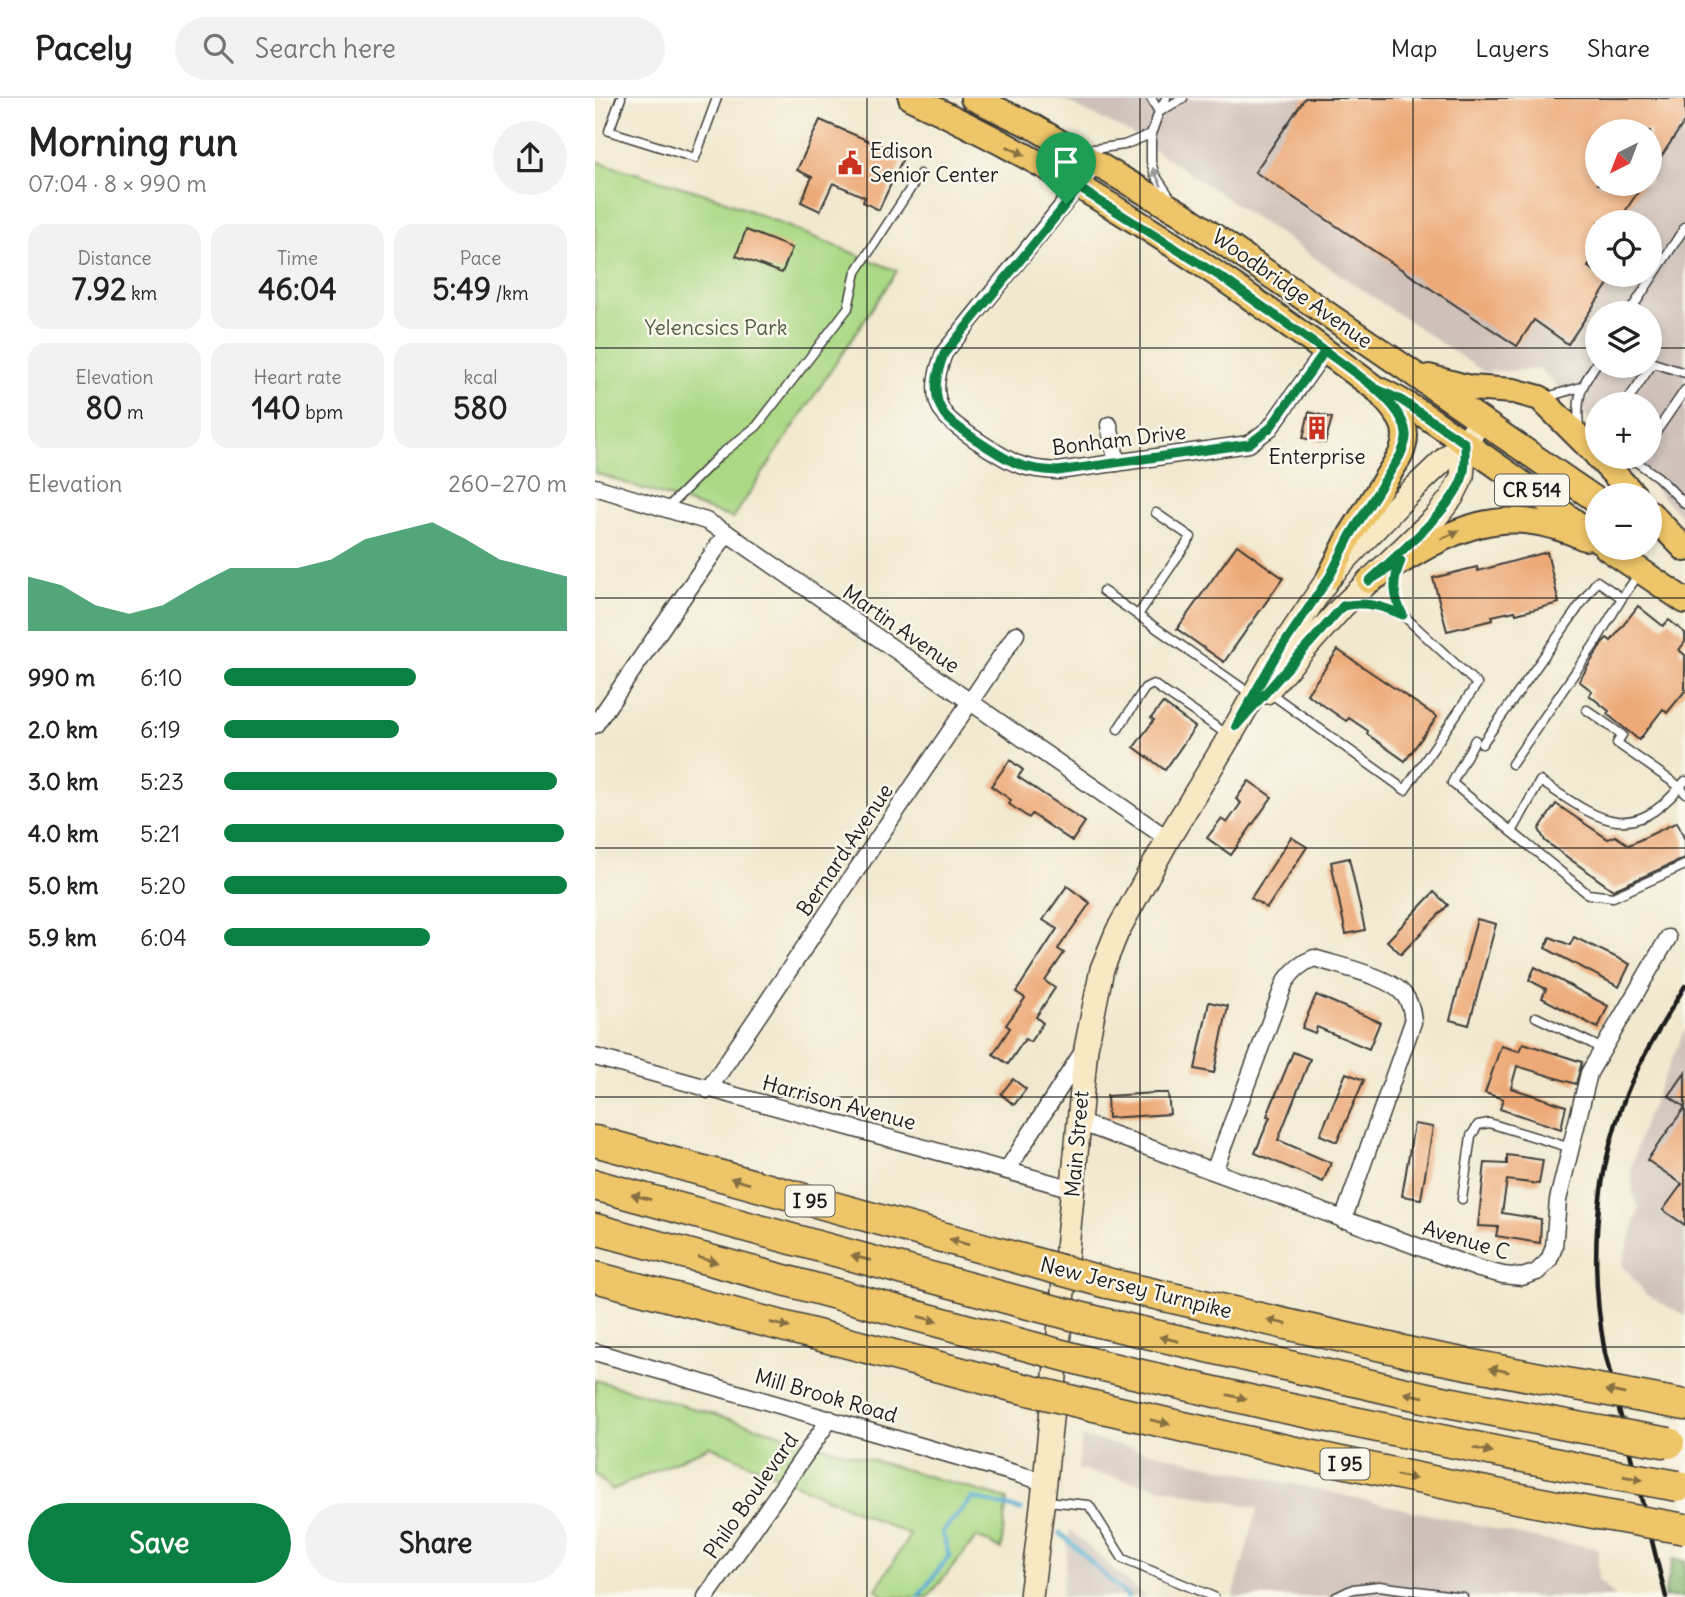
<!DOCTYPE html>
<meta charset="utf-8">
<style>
:root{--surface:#fff;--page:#f2f2f2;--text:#222;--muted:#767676;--line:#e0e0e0;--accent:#0b8043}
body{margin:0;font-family:Delius,sans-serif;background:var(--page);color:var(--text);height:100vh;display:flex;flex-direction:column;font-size:26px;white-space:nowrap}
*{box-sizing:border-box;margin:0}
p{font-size:23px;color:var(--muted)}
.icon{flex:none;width:38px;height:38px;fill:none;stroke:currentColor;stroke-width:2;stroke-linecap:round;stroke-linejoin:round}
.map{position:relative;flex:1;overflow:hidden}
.side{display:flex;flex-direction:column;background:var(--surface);width:595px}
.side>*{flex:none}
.needle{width:46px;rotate:222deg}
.buttons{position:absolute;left:990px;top:21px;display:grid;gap:14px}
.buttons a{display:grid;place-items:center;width:77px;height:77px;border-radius:50%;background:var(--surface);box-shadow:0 4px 10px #0003;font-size:35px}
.pin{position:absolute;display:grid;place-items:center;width:60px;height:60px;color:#fff;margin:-72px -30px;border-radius:50% 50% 50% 0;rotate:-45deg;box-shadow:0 0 7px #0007}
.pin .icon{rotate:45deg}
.round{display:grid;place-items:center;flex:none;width:74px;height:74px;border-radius:37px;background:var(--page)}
.overview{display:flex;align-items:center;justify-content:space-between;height:119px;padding:0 28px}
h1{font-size:38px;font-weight:700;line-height:52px}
.figures{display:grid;grid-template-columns:repeat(3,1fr);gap:10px;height:119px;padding:7px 28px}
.figures div{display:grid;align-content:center;border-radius:18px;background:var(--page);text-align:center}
.figures b{font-size:30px;font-weight:700}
.figures small{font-size:19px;font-weight:400}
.figures p{font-size:19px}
.chart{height:196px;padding:14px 28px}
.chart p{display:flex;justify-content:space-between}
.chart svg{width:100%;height:126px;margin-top:7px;fill:var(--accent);opacity:.7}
.cta{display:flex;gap:14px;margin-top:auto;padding:14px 28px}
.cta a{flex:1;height:80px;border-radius:42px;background:var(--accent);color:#fff;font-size:28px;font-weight:700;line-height:80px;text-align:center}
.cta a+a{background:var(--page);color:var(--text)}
ul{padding:0 28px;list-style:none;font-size:23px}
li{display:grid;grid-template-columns:112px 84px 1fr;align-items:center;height:52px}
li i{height:18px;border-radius:9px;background:var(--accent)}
header{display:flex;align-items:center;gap:42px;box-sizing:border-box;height:98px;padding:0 35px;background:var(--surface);border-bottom:2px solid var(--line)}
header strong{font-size:33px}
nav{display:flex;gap:38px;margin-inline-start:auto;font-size:24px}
.search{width:490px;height:63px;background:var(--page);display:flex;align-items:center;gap:18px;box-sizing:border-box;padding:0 24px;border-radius:38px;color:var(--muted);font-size:26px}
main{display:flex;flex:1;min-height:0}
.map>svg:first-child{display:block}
</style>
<header>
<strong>Pacely</strong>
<div class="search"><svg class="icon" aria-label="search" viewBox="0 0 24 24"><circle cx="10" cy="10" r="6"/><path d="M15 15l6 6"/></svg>Search here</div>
<nav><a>Map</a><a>Layers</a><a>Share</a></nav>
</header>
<main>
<section class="side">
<div class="overview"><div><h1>Morning run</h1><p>07:04 · 8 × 990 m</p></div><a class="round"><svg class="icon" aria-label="share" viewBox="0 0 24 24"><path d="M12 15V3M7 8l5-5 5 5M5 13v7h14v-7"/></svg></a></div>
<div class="figures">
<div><p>Distance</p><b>7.92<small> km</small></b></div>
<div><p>Time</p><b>46:04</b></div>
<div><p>Pace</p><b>5:49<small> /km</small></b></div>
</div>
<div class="figures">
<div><p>Elevation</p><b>80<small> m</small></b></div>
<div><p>Heart rate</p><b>140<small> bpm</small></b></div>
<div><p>kcal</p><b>580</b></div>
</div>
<div class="chart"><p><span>Elevation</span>260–270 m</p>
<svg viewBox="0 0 160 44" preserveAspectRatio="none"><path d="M0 44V25L10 28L20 35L30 38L40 35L50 28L60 22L70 22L80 22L90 19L100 12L110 9L120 6L130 12L140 19L150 22L160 25V44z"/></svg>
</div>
<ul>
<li><b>990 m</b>6:10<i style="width:56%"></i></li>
<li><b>2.0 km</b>6:19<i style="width:51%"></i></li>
<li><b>3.0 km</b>5:23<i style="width:97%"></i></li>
<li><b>4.0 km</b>5:21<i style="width:99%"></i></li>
<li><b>5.0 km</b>5:20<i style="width:100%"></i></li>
<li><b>5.9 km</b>6:04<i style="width:60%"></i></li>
</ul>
<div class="cta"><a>Save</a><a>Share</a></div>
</section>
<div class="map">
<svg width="1090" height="1499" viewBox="0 0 1090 1499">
<rect width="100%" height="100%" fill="#fbf7ec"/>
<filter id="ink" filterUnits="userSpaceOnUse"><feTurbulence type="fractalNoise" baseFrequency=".0143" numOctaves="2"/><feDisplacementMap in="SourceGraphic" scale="14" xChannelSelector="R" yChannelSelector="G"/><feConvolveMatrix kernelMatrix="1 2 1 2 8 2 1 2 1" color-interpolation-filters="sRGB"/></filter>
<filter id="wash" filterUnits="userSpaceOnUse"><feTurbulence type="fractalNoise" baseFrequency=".00686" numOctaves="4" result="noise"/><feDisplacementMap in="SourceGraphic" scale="28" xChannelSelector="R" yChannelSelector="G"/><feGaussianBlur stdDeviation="1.57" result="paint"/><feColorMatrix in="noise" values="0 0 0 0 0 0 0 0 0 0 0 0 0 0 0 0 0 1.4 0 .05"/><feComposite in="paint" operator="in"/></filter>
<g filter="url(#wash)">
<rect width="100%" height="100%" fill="#f1e9cf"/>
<g fill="#cec1b9" fill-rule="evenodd">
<path d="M 464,0 L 1090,0 L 1090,422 L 1029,359 L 1055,359 L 1055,306 L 1003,306 L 1003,331 L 945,271 L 889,274 L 535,35 ZM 1003,33 L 1055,33 L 1055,86 L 1003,86 ZM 1003,124 L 1055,124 L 1055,177 L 1003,177 ZM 1003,215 L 1055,215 L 1055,268 L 1003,268 Z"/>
<polygon points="1090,931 1090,1218 1051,1196 1027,1166 1044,1111 1038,1095 1036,1070 1049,1025"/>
<polygon points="487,1339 953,1443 1003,1450 1003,1482 1021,1499 638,1499 663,1410 483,1372"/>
<polygon points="475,1432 549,1499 466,1499"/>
</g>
<g fill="#abd986" stroke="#647a51" stroke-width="2">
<polygon points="0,63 121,99 302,173 138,420 0,375"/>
<polygon points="0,1282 412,1401 406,1451 382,1439 333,1499 290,1499 281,1491 315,1437 115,1348 17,1392 0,1376"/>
</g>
<polygon fill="#88b973" stroke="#526a48" stroke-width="2" points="1078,1461 1090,1463 1090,1499 1069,1499"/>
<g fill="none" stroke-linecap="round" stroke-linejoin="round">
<g stroke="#54add1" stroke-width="4.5">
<polyline points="465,1435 533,1499"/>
<polyline points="323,1499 354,1458 347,1434 378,1400 426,1412"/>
</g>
</g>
<g id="blocks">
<g fill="#edaa78">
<polygon points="710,0 1090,0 1090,23 1055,75 1055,33 1003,33 1003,86 1048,86 1023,124 1003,124 1003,154 993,169 1015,183 973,246 939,222 922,248 660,74"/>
<polygon points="225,22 309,58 284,112 268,104 270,99 238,85 225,113 206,104 217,79 202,72"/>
<polygon points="151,132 197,150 187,175 141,158"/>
<polygon points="714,314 737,320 730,345 708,340"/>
<polygon points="642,447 688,480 629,564 582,531"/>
<polygon points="952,454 964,505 921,516 920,513 897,518 898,522 852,533 838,480 882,469 883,473"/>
<polygon points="1043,508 1068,528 1074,522 1090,535 1090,544 1084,552 1090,557 1090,593 1072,615 1068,611 1044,642 1012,616 1014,613 994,597 997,593 984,583 1008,544 1012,540 1016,543"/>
<polygon points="743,552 842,619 810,663 772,636 773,633 754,620 751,623 712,596"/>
<polygon points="568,605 600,629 570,672 539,649 559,622 556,620"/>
<polygon points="415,662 428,672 423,679 490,724 477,743 437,716 434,720 414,706 416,702 396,688"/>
<polygon points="654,683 677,699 636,757 612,740 626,721 632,725 646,705 641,701"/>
<polygon points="961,706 1013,741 1020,738 1034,747 1082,724 1090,742 1090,760 1018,792 950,743 944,731"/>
<polygon points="696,739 712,749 672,810 656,800"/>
<polygon points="754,760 770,832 751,836 736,764"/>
<polygon points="472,788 495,805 463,851 469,855 450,883 460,890 441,919 448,925 435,944 430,941 413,966 398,956 415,930 411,927 430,900 421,894 462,831 448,822"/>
<polygon points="839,794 853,807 806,856 792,843"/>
<polygon points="882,821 901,826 874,927 855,922"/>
<polygon points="955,839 975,847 979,839 1035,866 1024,889 950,850"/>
<polygon points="940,869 1013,908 1003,930 947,900 951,891 934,882"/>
<polygon points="721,897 785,924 774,951 722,929 720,935 707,930"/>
<polygon points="614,904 633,908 619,975 600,971"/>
<polygon points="928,945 987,964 981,986 922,968 916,990 971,1008 966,1031 905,1011 908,1001 890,995 906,948 924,953"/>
<polygon points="698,954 715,961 683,1042 736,1065 728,1084 660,1055 675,1019 672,1018"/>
<polygon points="751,975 769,982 742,1044 725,1037"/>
<polygon points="1090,975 1090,1009 1074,998"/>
<polygon points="418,981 431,991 419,1007 406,996"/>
<polygon points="561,995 573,995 575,1016 513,1020 512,998"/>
<polygon points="1090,1009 1090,1127 1068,1112 1087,1086 1052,1062"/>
<polygon points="819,1026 838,1029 826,1101 807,1098"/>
<polygon points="912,1057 948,1062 944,1086 912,1082 907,1115 946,1121 945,1145 901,1138 903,1129 883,1128 890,1065 912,1066"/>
</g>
</g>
</g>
<g filter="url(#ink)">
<use href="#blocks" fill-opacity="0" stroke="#3c3b37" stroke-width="2"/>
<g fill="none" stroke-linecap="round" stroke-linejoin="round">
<g stroke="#3c3b37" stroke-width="11">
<g id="lane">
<polyline points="26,0 14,33 100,60 122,0"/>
<polyline points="556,0 564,14"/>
<polyline points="564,14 571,0"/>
<polyline points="491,52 529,47 556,36"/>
<polyline points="575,99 560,77 556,64 556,36 564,14 588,0"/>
<polyline points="1034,215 1090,129"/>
<polyline points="1055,264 1090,275"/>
<polyline points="952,299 986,289"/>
<polyline points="1030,306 1058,265"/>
<path d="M 984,331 C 981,299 985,289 1003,263"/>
<polyline points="1055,343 1090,292"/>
<polyline points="1016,368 1040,363 1063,379 1090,406"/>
<polyline points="71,411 125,357 162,328 253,210 261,174 325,76"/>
<path d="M 802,473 C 797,490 800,502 808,517"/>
<polyline points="508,493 656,596"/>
<polyline points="543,517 596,439 561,415"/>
<polyline points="675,595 810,692 882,586 808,517 775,506 760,505"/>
<polyline points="992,612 1027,637 1022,645 1085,689 1090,683"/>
<polyline points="523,631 550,590 558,586 633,637"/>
<polyline points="880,642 857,685 993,796 1018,799 1090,767"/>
<polyline points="887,646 1002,483 1027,500 1044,476"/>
<polyline points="917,666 999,547 1027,500"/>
<path d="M 917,734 L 945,683 C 999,718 1033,750 1085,689 L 1090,695"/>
<polyline points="941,919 998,946 1007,953"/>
<polyline points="867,1101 876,1038 883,1027 894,1025 976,1050"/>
<polyline points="451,1403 494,1407 528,1461 619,1499"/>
<polyline points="741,1499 758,1491 784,1488 868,1499"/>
</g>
</g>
<g stroke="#3c3b37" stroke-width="19">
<g id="street">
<path d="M 501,66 L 349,255 C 342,274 336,296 348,314 C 355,327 405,358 420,365 C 434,371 448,372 463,373 L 654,346 L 675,330 L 730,253"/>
<polyline points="514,327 522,365"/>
<polyline points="0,389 111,423 132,435 573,741"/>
<polyline points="0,627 132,435"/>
<polyline points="0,959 478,1091"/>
<polyline points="113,992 421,536"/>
<polyline points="484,1024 884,1171 908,1177 927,1179 942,1174 954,1162 959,1149 963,1102 994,975 1073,840"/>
<polyline points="412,1072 489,952"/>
<path d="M 619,1073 L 690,884 C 698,872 706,865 719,860 C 743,868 796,878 810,898 C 816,906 817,915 818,924 L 748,1122"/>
<polyline points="0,1254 450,1384"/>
<polyline points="111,1499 235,1321"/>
</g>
</g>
<g stroke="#3c3b37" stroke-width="26">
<g id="secondary">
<polyline points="671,594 748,508 841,419 857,399 867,379 870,345"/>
<polyline points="436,1499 450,1384 491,950 507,871 522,834 573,741 641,628 679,561 735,478 811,398 851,360 870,345 886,322"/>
</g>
</g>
<g stroke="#3c3b37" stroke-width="28">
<g id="primary">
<path d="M 316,0 C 482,76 635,181 780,290 C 817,306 848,330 881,353 C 922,382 964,410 1003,442"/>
<polyline points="378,0 437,28 587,116 1003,403"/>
<polyline points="834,279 875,290 919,293 945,300 1003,358"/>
<polyline points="1003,359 1039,397"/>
<polyline points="1055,415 1090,451"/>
<polyline points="1012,450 1090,503"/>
<path d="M 735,478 L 755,438 L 805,358 C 818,329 804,317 785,295"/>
<path d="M 774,483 C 850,437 900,399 990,440"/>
</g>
</g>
<g stroke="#3c3b37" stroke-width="33">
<g id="highway">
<polyline points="0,1043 430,1162"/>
<polyline points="0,1087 426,1204"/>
<polyline points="0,1131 422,1245"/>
<polyline points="0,1179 417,1288"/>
<polyline points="512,1185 826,1257 971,1285"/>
<polyline points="508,1225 837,1301 982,1329"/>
<polyline points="504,1267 676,1307 992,1372"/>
<polyline points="1068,1303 1090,1307"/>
<path d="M 499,1308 C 667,1348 834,1384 1004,1416"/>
</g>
</g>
<use href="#lane" stroke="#fff" stroke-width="8"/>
<use href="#street" stroke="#fff" stroke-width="16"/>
<use href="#secondary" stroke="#f8e8c3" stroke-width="23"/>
<use href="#primary" stroke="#eec569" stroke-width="24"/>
<use href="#highway" stroke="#eec569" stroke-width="30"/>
<path stroke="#1c1c1c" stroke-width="4.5" d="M 1071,1499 L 1010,1255 C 994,1169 999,1079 1031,997 C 1046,959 1069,923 1090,888"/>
<g stroke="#3c3b37" stroke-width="33" stroke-linecap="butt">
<g id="highway-bridge">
<polyline points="430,1162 512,1185"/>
<polyline points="426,1204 508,1225"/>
<polyline points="422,1245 504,1267"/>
<polyline points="971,1285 1068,1303"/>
<polyline points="417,1288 499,1308"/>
<polyline points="982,1329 1074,1345"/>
<polyline points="992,1372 1083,1388"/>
<polyline points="1004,1416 1090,1431"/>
</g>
</g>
<use href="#highway-bridge" stroke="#eec569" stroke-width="30"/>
</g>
<defs><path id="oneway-solid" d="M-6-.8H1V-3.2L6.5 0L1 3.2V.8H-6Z" transform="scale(1.75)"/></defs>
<g fill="#857042">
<use href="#oneway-solid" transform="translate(421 53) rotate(27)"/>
<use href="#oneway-solid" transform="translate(855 437) rotate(-24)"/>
<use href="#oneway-solid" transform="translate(145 1083) rotate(-164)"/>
<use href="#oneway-solid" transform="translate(46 1099) rotate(-165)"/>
<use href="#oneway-solid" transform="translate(364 1144) rotate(-164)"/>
<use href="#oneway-solid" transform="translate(266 1160) rotate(-165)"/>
<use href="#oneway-solid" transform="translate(113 1162) rotate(15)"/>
<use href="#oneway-solid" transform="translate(333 1221) rotate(15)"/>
<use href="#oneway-solid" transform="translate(682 1224) rotate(-167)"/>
<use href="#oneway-solid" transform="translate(185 1227) rotate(15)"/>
<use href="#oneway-solid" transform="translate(574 1241) rotate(-167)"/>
<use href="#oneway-solid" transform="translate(904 1272) rotate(-169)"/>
<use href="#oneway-solid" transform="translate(1020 1294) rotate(-169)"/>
<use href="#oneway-solid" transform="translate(819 1297) rotate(-168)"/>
<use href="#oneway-solid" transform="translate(642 1299) rotate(13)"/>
<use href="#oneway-solid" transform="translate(565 1324) rotate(13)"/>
<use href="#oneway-solid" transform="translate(888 1352) rotate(11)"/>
<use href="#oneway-solid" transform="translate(811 1379) rotate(12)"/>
<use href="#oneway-solid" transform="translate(1038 1380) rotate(10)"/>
</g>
<use fill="#999" href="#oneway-solid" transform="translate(562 79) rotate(-116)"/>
</g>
<g fill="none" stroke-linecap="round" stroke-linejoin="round" filter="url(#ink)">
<g stroke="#fff" stroke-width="14">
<path id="route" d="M 471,106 L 349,256 C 342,274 336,296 348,314 C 355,327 405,358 420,365 C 434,371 448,372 463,373 L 654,346 L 675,330 L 730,253 L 780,290 L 806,302 L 870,345 C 870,356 871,368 868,378 C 857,413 801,457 774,483 L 806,463 C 797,483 798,498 808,517 C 787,508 770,503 748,508 L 641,628 L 679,561 L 735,478 L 755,438 L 805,358 C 808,350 812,344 811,336 C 810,314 778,288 762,276 L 629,181 L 484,90 L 471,106"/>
</g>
<use href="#route" stroke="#0b8043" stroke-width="9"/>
</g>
<path fill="none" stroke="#1c1c1c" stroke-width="2" stroke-opacity="0.55" d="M 272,0 L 272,1499M 545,0 L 545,1499M 818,0 L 818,1499M 0,250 L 1003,250M 1055,250 L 1090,250M 0,500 L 1090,500M 0,750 L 1090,750M 0,999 L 1090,999M 0,1249 L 1090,1249"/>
<defs>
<g id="civic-bare" transform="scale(1.89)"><path d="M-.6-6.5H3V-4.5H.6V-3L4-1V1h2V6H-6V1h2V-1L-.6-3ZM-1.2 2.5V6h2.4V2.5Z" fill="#c8321e" stroke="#fbf7ec" stroke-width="2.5" paint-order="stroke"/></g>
<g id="building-bare" transform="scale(1.89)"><path d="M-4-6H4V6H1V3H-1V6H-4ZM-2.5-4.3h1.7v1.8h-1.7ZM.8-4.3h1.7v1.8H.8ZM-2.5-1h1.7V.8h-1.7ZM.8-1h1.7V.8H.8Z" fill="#c8321e" stroke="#fbf7ec" stroke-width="2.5" paint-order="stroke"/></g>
</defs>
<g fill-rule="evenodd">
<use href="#civic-bare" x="255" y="65"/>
<use href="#building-bare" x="722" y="330"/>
</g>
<g text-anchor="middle" stroke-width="5" stroke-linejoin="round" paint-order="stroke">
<g fill="#fbf7ec" stroke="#5f5e5a" stroke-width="2">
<rect x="900" y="376.5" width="74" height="31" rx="5"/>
<rect x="190.5" y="1087.5" width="49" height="31" rx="5"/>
<rect x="725.5" y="1350.5" width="49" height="31" rx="5"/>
</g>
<g font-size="19" font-weight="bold" fill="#1c1c1c">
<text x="937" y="399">CR 514</text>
<text x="215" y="1110">I 95</text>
<text x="750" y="1373">I 95</text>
</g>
<g font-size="21" fill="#1c1c1c" stroke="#fbf7ec" text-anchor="start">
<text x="275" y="60">Edison<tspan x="275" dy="24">Senior Center</tspan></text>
<text x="722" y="366" text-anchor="middle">Enterprise</text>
</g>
<g font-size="21" fill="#1c1c1c" stroke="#fbf7ec">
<text transform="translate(697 191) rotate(35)" y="7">Woodbridge Avenue</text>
<text transform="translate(524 342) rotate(-7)" y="7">Bonham Drive</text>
<text transform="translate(306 531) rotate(35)" y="7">Martin Avenue</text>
<text transform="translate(250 752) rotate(-56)" y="7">Bernard Avenue</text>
<text transform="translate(244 1005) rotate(15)" y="7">Harrison Avenue</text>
<text transform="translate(482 1046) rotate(-85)" y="7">Main Street</text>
<text transform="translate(871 1142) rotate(17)" y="7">Avenue C</text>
<text transform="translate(541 1190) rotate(14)" y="7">New Jersey Turnpike</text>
<text transform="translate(231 1298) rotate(16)" y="7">Mill Brook Road</text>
<text transform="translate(156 1398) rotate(-55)" y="7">Philo Boulevard</text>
</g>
<g font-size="21" fill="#4e5e41" stroke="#fbf7ec">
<text x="121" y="237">Yelencsics Park</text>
</g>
</g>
</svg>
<div class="buttons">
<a><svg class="needle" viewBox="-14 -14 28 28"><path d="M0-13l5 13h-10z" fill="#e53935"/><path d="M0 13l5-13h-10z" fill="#767676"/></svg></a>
<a><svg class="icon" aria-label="locate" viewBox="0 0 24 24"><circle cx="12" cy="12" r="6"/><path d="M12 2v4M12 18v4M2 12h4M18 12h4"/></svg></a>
<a><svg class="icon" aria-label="layers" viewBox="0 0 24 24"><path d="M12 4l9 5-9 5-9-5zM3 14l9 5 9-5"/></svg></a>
<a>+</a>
<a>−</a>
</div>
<div class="pin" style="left:471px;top:106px;background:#1e9e55"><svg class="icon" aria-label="arrive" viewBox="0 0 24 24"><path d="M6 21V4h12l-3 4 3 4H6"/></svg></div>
</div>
</main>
